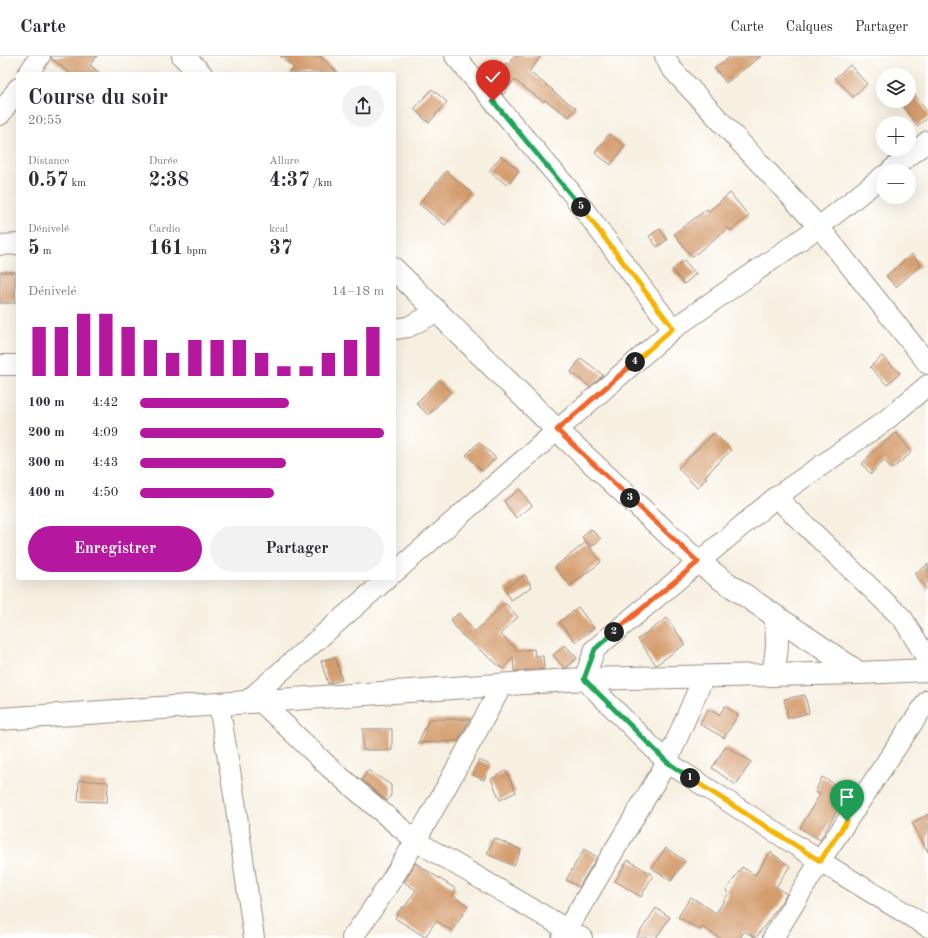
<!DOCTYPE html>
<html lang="fr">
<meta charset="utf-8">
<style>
:root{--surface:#fff;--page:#f2f2f3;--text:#2b2b33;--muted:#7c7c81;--line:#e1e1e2;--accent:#b5179e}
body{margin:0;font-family:"Old Standard TT",serif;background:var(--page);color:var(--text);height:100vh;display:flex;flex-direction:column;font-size:15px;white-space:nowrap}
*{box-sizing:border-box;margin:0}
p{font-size:13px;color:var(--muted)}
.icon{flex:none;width:22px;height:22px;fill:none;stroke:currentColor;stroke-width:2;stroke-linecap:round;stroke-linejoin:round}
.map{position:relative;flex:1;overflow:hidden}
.details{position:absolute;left:16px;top:16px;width:380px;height:508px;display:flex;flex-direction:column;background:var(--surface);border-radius:4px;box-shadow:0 4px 16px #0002}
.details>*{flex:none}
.fabs{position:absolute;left:876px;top:12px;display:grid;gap:8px}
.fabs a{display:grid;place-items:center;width:40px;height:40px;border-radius:50%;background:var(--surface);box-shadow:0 4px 16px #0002;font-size:20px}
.pin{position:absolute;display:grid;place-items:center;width:34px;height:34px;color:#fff;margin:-41px -17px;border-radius:50% 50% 50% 0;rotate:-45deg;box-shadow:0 0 4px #0007}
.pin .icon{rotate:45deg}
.km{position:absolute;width:20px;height:20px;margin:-10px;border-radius:50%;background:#222;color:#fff;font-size:11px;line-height:20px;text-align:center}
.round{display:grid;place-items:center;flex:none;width:42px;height:42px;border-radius:21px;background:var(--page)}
.headline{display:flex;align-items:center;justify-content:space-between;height:68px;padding:0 12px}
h1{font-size:22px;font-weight:800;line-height:30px}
.metrics{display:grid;grid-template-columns:repeat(3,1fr);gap:6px;height:68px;padding:4px 12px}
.metrics div{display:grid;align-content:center}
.metrics b{font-size:20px;font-weight:800}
.metrics small{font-size:11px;font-weight:400}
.metrics p{font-size:11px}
.chart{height:112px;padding:8px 12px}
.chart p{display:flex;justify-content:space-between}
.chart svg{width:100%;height:72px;margin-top:4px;stroke:var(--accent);stroke-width:6}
.button{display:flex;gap:8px;margin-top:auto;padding:8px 12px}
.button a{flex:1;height:46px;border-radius:24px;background:var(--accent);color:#fff;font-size:16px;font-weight:800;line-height:46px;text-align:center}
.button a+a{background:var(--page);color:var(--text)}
ul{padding:0 12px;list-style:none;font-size:13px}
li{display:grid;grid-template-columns:64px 48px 1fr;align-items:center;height:30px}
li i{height:10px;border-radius:5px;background:var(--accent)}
header{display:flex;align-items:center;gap:24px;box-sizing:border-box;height:56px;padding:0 20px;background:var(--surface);border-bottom:1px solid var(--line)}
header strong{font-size:19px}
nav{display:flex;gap:22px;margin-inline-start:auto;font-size:14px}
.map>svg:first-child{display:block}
</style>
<header>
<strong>Carte</strong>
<nav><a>Carte</a><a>Calques</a><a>Partager</a></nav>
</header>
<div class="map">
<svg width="928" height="882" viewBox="0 0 928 882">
<rect width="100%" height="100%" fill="#fff"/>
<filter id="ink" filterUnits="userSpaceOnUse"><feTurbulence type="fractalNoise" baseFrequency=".025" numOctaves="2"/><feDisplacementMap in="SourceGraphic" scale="8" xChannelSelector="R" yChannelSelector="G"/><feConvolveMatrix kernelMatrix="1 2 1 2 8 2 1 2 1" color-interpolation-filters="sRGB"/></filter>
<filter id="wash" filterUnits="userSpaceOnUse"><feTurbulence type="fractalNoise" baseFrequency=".012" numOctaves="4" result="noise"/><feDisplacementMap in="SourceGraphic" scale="16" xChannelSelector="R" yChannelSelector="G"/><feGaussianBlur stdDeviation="0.9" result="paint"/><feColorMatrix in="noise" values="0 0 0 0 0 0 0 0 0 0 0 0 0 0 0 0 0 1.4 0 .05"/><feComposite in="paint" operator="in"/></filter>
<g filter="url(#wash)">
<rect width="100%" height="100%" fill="#f7f0e1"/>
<g id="blocks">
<g fill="#d49d6e">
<polygon points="51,0 97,0 90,9 101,18 71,18 51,2"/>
<polygon points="280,0 320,0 339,18 288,18 294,12"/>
<polygon points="514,0 541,0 529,16 553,34 552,35 576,52 569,61 545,44 544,46 514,24 503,39 492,26 506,7 508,9"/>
<polygon points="731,0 761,0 726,27 715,12"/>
<polygon points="850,9 867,28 853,41 835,22"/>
<polygon points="432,33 447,46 429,67 414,53"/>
<polygon points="914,38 928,57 928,62 917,70 901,47 904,45 909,45 909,42"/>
<polygon points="609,78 625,90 611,109 595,97"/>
<polygon points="501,100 519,114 507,129 489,115"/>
<polygon points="446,115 472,137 445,169 419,148"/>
<polygon points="730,137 749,160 730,175 728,172 692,201 674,178 707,153 709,155"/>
<polygon points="660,173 667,184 657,191 649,180"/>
<polygon points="912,198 921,209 896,231 886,220"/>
<polygon points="684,204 696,218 684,228 672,214"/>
<rect x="0" y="216" width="15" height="31"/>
<polygon points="882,300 900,317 887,329 870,311"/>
<polygon points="581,302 603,319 590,331 571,316"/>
<polygon points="439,324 451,336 428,359 416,347"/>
<polygon points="714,377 731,394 705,420 707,422 697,432 678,412"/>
<polygon points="896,377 912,396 892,413 884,404 871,418 862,408 872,397"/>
<polygon points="479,386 496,402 482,415 466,399"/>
<polygon points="520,433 532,450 516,462 504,445"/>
<polygon points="591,473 601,483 591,491 582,481"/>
<polygon points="586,486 601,506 570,530 555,511"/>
<polygon points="928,508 928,535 915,518"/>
<polygon points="525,519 532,531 511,544 504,532"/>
<polygon points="505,547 518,561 500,578 518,594 518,595 534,593 535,600 543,600 544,613 514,615 513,601 503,613 462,579 450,564 459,557 475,576 482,569"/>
<polygon points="578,551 594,572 576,586 559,566"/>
<polygon points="667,562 685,588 656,609 638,583"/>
<polygon points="565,589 577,602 566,612 564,612 553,599"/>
<polygon points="335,601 342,624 328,628 321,605"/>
<polygon points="805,639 809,657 788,662 784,643"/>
<polygon points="725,650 738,659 724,682 700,668 708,653 719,659"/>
<polygon points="429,663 470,663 458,685 418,687"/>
<rect x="363" y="673" width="29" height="21"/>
<polygon points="726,690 751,706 736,729 712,712"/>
<polygon points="479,704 490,709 484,724 473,719"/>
<polygon points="368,714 391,729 391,739 387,745 362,724"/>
<polygon points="506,715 516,736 500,744 491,723"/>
<polygon points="822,721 848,736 820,784 800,772 820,738 815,736"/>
<polygon points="79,724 108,726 107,746 78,745"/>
<polygon points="928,758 928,796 912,767"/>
<polygon points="494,782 521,794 514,810 487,798"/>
<polygon points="666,792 685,805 671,825 652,812"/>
<polygon points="584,793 597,801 579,831 566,824"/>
<polygon points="770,796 790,810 776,831 787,838 756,882 744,875 740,882 720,882 702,871 700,874 678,861 691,841 716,857 729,837 726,835 742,811 755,819"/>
<polygon points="628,804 653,819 641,841 615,825"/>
<polygon points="415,807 456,833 452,839 468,850 452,875 436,865 425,881 395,862 402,851 404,852 416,834 404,826"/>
<polygon points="656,852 670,861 656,882 636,882"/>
</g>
</g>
</g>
<g filter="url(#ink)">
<use href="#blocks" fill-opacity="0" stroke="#998d80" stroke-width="1"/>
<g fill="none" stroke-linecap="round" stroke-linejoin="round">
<g stroke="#998d80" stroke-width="22">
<g id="minor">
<polyline points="455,0 570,135 673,273"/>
<polyline points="665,0 671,12 819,171 928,308"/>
<polyline points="28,18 40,0"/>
<polyline points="0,59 18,32"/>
<polyline points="890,115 928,85"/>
<polyline points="0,189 18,188"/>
<polyline points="394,273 408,271 437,256"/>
<polyline points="0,309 18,309"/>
<polyline points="928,329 885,365 776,441 595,593 584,623 667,706 820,805 928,871"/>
<polyline points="776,441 903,563 928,604"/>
<polyline points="394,517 673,273 819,171 883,120"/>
<polyline points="260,645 330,712 416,785 582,882"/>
<polyline points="246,646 388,522"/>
<polyline points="219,649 235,745 254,882"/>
<path d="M 352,882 C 410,803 455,714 503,628"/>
<polyline points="562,882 667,706 704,620"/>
<polyline points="773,882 820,805 928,644"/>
</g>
</g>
<g stroke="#998d80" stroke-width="24">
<g id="major">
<polyline points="183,0 201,18"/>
<polyline points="394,213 557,374 698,506 724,525 859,617"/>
</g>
</g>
<g stroke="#998d80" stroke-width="24">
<g id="highway">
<path d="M 772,619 C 778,596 778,583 775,560"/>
<polyline points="0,663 584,623 859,617 928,614"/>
</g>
</g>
<use href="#minor" stroke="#fff" stroke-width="20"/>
<use href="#major" stroke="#fff" stroke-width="22"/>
<use href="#highway" stroke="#fff" stroke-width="22"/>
</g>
</g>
<g fill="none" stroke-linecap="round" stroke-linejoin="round" filter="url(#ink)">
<g stroke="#fff" stroke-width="8">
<polyline id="split-1" points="690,722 820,805 847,765"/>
</g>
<g stroke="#fff" stroke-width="8">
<polyline id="split-2" points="614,576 595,593 584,623 667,706 690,722"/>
</g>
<g stroke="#fff" stroke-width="8">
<polyline id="split-3" points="614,576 698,506 630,442"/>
</g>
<g stroke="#fff" stroke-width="8">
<polyline id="split-4" points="630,442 557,374 635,306"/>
</g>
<g stroke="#fff" stroke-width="8">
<polyline id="split-5" points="581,151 673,272 635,306"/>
</g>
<g stroke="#fff" stroke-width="8">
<polyline id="split-6" points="493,45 581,151"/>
</g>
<use href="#split-1" stroke="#f5b400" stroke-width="5"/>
<use href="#split-2" stroke="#22a559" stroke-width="5"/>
<use href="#split-3" stroke="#f0652b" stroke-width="5"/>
<use href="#split-4" stroke="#f0652b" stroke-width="5"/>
<use href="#split-5" stroke="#f5b400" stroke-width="5"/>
<use href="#split-6" stroke="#22a559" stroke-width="5"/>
</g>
</svg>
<div class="fabs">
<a><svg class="icon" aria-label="layers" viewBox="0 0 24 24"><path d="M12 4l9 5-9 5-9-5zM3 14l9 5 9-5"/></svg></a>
<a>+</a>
<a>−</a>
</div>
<div class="pin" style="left:847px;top:765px;background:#1e9e55"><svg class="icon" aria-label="arrive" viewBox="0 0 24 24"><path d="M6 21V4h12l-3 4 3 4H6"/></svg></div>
<div class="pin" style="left:493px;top:45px;background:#d93025"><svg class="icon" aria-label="check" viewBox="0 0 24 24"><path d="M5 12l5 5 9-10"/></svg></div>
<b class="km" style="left:690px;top:722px">1</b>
<b class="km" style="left:614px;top:576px">2</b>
<b class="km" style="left:630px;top:442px">3</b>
<b class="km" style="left:635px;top:306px">4</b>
<b class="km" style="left:581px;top:151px">5</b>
<section class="details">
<div class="headline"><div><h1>Course du soir</h1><p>20:55</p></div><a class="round"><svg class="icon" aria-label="share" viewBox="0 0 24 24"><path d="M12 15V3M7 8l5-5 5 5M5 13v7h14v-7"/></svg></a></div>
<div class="metrics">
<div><p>Distance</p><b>0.57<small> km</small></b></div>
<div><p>Durée</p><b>2:38</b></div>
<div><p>Allure</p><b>4:37<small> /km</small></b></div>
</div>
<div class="metrics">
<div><p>Dénivelé</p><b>5<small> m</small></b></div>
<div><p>Cardio</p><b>161<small> bpm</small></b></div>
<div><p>kcal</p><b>37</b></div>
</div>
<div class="chart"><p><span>Dénivelé</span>14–18 m</p>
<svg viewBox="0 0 160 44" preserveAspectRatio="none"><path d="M5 44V14M15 44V14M25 44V6M35 44V6M45 44V14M55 44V22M65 44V30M75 44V22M85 44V22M95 44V22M105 44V30M115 44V38M125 44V38M135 44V30M145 44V22M155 44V14"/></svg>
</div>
<ul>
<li><b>100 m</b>4:42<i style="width:61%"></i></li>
<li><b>200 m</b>4:09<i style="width:100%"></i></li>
<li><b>300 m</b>4:43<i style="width:60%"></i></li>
<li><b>400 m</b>4:50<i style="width:55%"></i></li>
</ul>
<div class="button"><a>Enregistrer</a><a>Partager</a></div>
</section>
</div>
